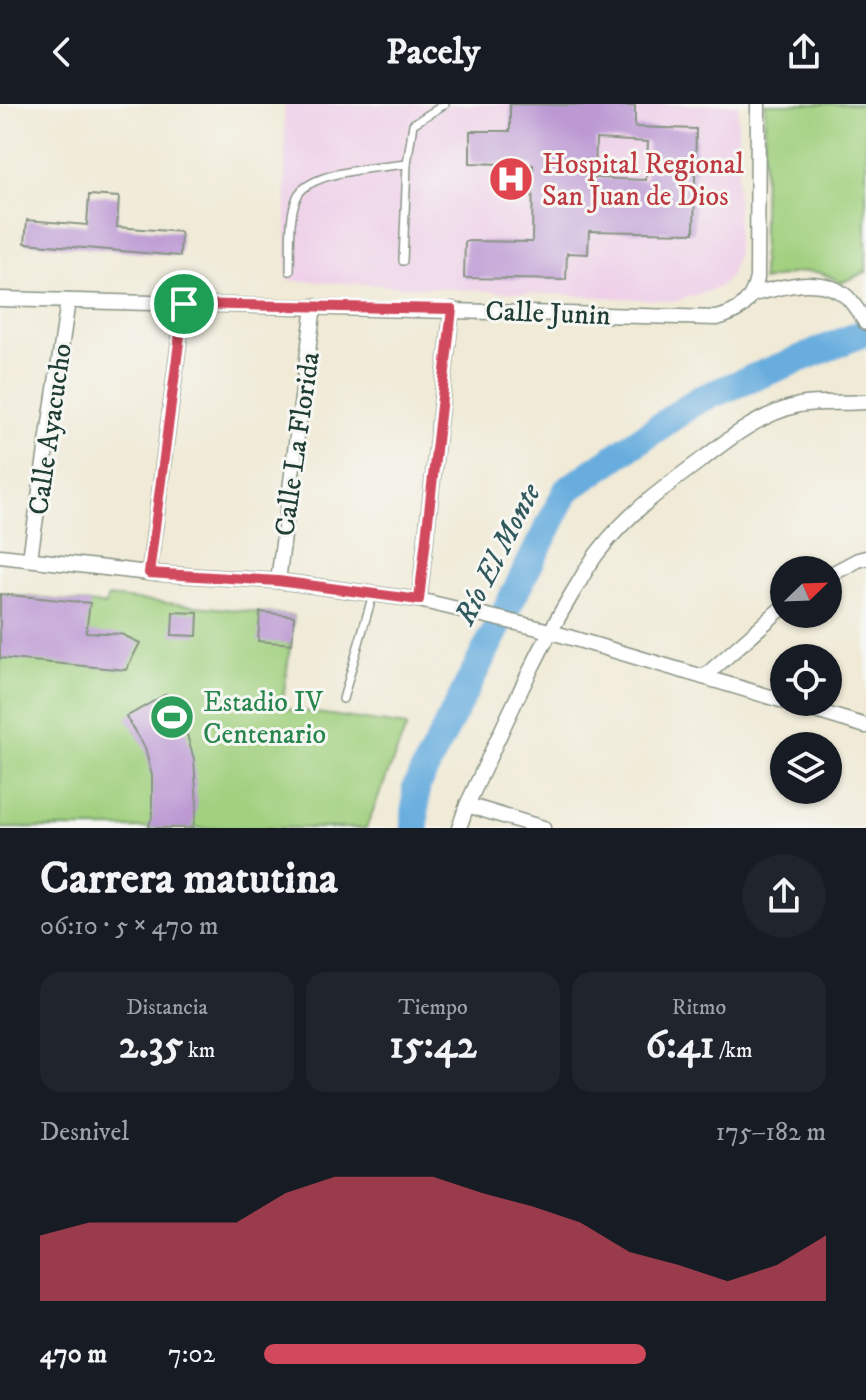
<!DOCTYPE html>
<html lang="es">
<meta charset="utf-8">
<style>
:root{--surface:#171b24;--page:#20242c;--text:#f1f3f6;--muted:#9ea1a6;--accent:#d1495b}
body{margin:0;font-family:"IM FELL DW Pica",serif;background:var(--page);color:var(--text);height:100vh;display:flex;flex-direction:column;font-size:30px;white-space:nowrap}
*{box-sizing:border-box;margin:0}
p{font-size:26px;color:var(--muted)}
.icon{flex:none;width:44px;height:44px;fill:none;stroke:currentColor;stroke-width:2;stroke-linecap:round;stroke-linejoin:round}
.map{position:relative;height:724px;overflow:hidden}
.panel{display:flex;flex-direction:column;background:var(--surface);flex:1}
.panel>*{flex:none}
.needle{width:52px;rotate:67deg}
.controls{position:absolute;left:770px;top:452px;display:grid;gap:16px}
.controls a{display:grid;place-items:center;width:72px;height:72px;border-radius:50%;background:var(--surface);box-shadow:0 2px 6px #0004;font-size:40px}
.pin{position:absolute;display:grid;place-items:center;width:68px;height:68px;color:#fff;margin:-34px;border:4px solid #fff;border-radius:50%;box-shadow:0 2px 8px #0007}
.round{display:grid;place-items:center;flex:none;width:84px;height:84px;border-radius:42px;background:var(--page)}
.summary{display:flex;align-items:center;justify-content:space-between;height:136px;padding:0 40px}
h1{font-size:44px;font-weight:800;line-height:60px}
.metrics{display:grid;grid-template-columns:repeat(3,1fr);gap:12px;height:136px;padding:8px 40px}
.metrics div{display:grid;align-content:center;border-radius:20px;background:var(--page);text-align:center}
.metrics b{font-size:40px;font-weight:800}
.metrics small{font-size:22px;font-weight:400}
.metrics p{font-size:22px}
.chart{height:224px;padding:16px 40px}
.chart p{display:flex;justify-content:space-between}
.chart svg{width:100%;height:144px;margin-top:8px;fill:var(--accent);opacity:.7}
ul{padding:0 40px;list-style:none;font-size:26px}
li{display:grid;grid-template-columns:128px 96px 1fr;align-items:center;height:60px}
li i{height:20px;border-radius:10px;background:var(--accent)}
header{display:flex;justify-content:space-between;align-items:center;height:104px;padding:0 40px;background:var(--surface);font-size:36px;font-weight:800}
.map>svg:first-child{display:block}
</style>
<header><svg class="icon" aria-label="back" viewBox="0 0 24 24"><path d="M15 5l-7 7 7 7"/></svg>Pacely<svg class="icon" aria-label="share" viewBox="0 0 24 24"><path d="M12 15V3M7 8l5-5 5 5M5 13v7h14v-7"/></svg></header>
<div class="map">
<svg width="866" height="724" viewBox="0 0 866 724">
<rect width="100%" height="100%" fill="#f6f6f2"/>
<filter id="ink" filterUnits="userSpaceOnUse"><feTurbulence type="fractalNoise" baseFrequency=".0125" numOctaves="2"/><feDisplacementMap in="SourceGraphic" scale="16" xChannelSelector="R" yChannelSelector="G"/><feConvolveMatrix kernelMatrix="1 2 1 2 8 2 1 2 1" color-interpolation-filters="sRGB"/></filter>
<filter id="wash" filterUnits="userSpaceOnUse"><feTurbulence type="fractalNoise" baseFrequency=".006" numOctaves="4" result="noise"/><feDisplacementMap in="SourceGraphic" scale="32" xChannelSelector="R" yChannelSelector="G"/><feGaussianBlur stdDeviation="1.8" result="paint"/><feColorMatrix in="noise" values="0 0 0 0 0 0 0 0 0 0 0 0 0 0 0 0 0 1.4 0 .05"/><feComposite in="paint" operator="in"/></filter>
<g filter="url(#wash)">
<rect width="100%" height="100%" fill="#f0ead6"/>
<polygon fill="#eed0e8" points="284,0 738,0 737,149 730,173 718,184 676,197 287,176"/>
<g fill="#a1d07f" stroke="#60865a" stroke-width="2">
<path d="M 765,0 L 866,0 L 866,168 L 840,179 C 814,158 791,171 762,177 Z"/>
<polygon points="0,490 105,501 108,493 294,512 282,604 407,622 366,724 0,724"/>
</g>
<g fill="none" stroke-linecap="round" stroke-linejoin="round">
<polyline stroke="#68adde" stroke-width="28" points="415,724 416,683 567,386 698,296 866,228"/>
</g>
<g id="blocks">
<g fill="#bc99d3" fill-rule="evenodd">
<path d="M 510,0 L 635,2 L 635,23 L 696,25 L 694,129 L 589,127 L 588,150 L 567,149 L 566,176 L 464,174 L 465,137 L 532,138 L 533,61 L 470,59 L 470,27 L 510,27 ZM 596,35 L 648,38 L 646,76 L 595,74 Z"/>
<polygon points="89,91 119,93 117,123 181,128 180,152 25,139 27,116 87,121"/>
<polygon points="0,490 90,499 86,528 121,530 140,539 126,566 0,554"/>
<polygon points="173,508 198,509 197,532 172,531"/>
<polygon points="260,508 294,512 292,540 258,537"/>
<polygon points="166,590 185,624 194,655 197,701 193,724 148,724 152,713 152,672 145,644 126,613"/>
</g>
</g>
</g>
<g filter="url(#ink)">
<use href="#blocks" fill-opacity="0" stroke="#889485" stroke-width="2"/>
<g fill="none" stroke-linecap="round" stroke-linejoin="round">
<g stroke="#889485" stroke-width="10">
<g id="lane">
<polyline points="403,157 407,60 413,20 445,0"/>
<path d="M 290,167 C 291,144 288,114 297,93 C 308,67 382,63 407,60"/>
<polyline points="343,595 373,490"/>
</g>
</g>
<g stroke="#889485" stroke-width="17">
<g id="street">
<path d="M 754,190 C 782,183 822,170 847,193 C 854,200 860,210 866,219"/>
<path d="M 0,195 L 717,214 C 740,208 752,198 757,174 L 758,0"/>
<polyline points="0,452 149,469 278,477 419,496 538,524 784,597"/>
<polyline points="30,454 68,197"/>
<polyline points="149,469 184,200"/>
<polyline points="828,472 858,456 866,454"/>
<polyline points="278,477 314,202"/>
<polyline points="419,496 452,205"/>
<polyline points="704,573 784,502"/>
<polyline points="786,598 866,622"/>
<polyline points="467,701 543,724"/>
<path d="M 459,724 L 467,701 C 501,629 532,556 573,488 C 582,474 589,459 599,447 C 628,409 666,382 704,354 C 732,332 763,309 799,301 C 821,297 844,300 866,298"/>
</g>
</g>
<use href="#lane" stroke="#fff" stroke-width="7"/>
<use href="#street" stroke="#fff" stroke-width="14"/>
</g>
</g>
<g fill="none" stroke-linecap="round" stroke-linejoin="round" filter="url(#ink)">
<g stroke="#fff" stroke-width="16">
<polygon id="route" points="184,200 452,205 419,496 278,477 149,469"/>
</g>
<use href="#route" stroke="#d1495b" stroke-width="10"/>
</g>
<defs>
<g id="hospital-disc" transform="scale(2.3)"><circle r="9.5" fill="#e0444e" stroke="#f6f6f2"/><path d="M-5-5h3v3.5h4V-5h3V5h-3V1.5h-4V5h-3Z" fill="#fff"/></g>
<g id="stadium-disc" transform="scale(2.3)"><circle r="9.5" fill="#2e9e5b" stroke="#f6f6f2"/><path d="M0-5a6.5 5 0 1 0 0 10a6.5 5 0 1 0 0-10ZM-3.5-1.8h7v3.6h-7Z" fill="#fff"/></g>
</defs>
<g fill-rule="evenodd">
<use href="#hospital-disc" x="511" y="75"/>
<use href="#stadium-disc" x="172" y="613"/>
</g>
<g text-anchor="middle" stroke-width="6" stroke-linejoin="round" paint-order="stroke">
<g font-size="28" fill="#be3a42" stroke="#f6f6f2" text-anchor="start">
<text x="542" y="69">Hospital Regional<tspan x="542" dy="32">San Juan de Dios</tspan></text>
</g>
<g font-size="28" fill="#1f3d34" stroke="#f6f6f2">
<text transform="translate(548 208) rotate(2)" y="10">Calle Junin</text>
<text transform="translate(49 325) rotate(-82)" y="10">Calle Ayacucho</text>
<text transform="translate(296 340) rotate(-82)" y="10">Calle La Florida</text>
</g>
<g font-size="28" fill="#27864d" stroke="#f6f6f2" text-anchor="start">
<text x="203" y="607">Estadio IV<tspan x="203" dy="32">Centenario</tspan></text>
</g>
<g font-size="30" font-style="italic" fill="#31595e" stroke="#f6f6f2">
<text transform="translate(497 450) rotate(-63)" y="10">Río El Monte</text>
</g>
</g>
</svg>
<div class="controls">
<a><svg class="needle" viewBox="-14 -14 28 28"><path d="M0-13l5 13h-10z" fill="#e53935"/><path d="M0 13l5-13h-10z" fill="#9ea1a6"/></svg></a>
<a><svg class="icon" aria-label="locate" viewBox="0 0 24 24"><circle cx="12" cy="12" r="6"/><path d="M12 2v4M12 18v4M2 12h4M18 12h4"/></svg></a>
<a><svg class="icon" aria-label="layers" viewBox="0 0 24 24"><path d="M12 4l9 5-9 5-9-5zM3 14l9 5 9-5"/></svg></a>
</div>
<div class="pin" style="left:184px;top:200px;background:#1e9e55"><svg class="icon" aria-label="arrive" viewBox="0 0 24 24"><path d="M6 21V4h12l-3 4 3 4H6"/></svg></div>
</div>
<section class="panel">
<div class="summary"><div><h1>Carrera matutina</h1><p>06:10 · 5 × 470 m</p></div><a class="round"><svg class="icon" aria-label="share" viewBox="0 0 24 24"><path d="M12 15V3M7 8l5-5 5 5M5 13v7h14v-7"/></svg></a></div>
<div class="metrics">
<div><p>Distancia</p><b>2.35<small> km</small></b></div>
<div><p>Tiempo</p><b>15:42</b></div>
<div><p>Ritmo</p><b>6:41<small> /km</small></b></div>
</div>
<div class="chart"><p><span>Desnivel</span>175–182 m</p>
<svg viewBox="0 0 160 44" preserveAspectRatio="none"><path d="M0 44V24L10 20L20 20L30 20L40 20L50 11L60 6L70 6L80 6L90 11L100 15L110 20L120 29L130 33L140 38L150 33L160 24V44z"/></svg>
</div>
<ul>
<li><b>470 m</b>7:02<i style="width:68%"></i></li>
</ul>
</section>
